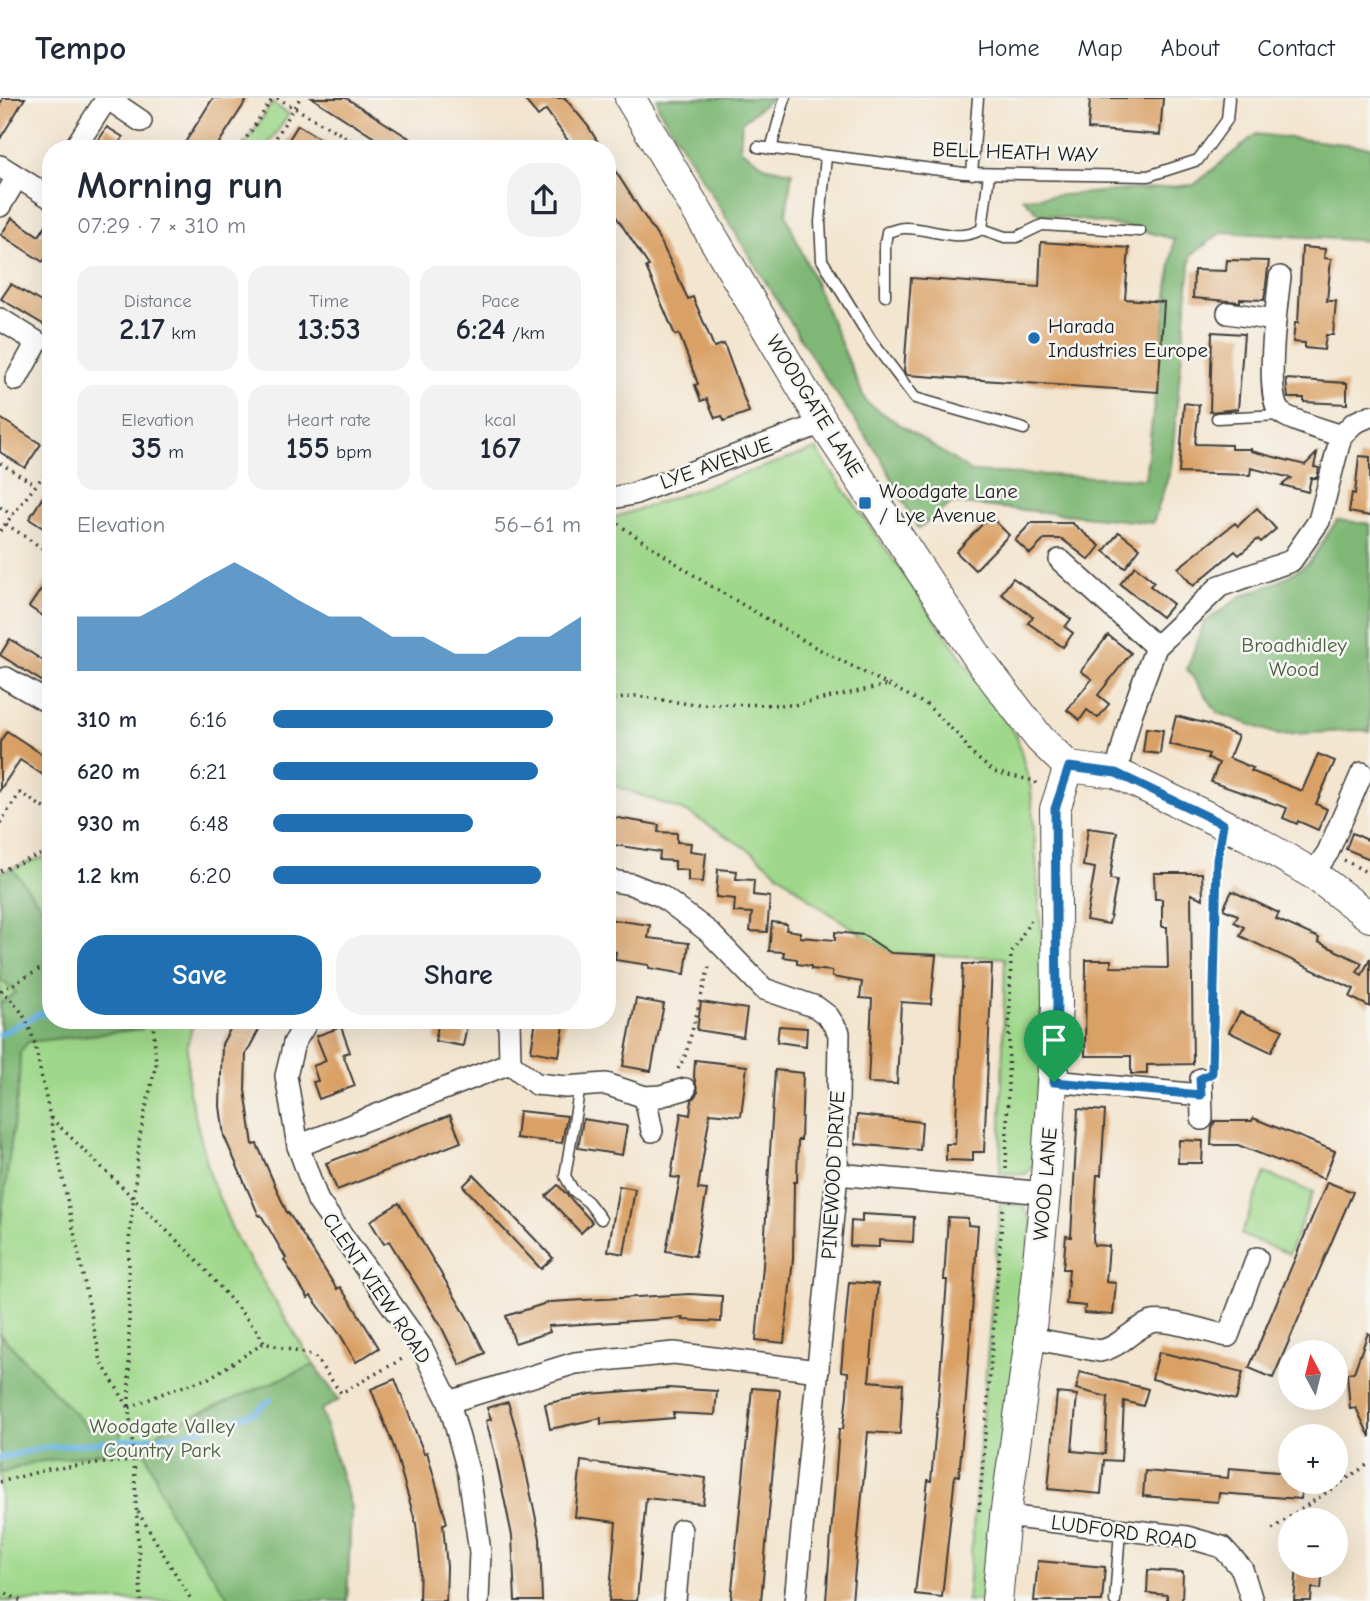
<!DOCTYPE html>
<meta charset="utf-8">
<style>
:root{--surface:#fff;--page:#f2f2f3;--text:#1f2937;--muted:#747a83;--line:#e0e1e3;--accent:#1f6fb2}
body{margin:0;font-family:"Comic Neue",sans-serif;background:var(--page);color:var(--text);height:100vh;display:flex;flex-direction:column;font-size:26px;white-space:nowrap}
*{box-sizing:border-box;margin:0}
p{font-size:23px;color:var(--muted)}
.icon{flex:none;width:38px;height:38px;fill:none;stroke:currentColor;stroke-width:2;stroke-linecap:round;stroke-linejoin:round}
.map{position:relative;flex:1;overflow:hidden}
.side{position:absolute;left:42px;top:42px;width:574px;height:889px;display:flex;flex-direction:column;background:var(--surface);border-radius:28px;box-shadow:0 7px 28px #0002}
.side>*{flex:none}
.needle{width:46px;rotate:353deg}
.fabs{position:absolute;left:1278px;top:1242px;display:grid;gap:14px}
.fabs a{display:grid;place-items:center;width:70px;height:70px;border-radius:50%;background:var(--surface);box-shadow:0 7px 28px #0002;font-size:35px}
.pin{position:absolute;display:grid;place-items:center;width:60px;height:60px;color:#fff;margin:-72px -30px;border-radius:50% 50% 50% 0;rotate:-45deg;box-shadow:0 0 7px #0007}
.pin .icon{rotate:45deg}
.round{display:grid;place-items:center;flex:none;width:74px;height:74px;border-radius:28px;background:var(--page)}
.head{display:flex;align-items:center;justify-content:space-between;height:119px;padding:0 35px}
h1{font-size:38px;font-weight:800;line-height:52px}
.figures{display:grid;grid-template-columns:repeat(3,1fr);gap:10px;height:119px;padding:7px 35px}
.figures div{display:grid;align-content:center;border-radius:18px;background:var(--page);text-align:center}
.figures b{font-size:30px;font-weight:800}
.figures small{font-size:19px;font-weight:400}
.figures p{font-size:19px}
.chart{height:196px;padding:14px 35px}
.chart p{display:flex;justify-content:space-between}
.chart svg{width:100%;height:126px;margin-top:7px;fill:var(--accent);opacity:.7}
.button{display:flex;gap:14px;margin-top:auto;padding:14px 35px}
.button a{flex:1;height:80px;border-radius:28px;background:var(--accent);color:#fff;font-size:28px;font-weight:800;line-height:80px;text-align:center}
.button a+a{background:var(--page);color:var(--text)}
ul{padding:0 35px;list-style:none;font-size:23px}
li{display:grid;grid-template-columns:112px 84px 1fr;align-items:center;height:52px}
li i{height:18px;border-radius:9px;background:var(--accent)}
header{display:flex;align-items:center;gap:42px;box-sizing:border-box;height:98px;padding:0 35px;background:var(--surface);border-bottom:2px solid var(--line)}
header strong{font-size:33px}
nav{display:flex;gap:38px;margin-inline-start:auto;font-size:24px}
.map>svg:first-child{display:block}
</style>
<header>
<strong>Tempo</strong>
<nav><a>Home</a><a>Map</a><a>About</a><a>Contact</a></nav>
</header>
<div class="map">
<svg width="1370" height="1503" viewBox="0 0 1370 1503">
<rect width="100%" height="100%" fill="#f6f6f2"/>
<filter id="ink" filterUnits="userSpaceOnUse"><feTurbulence type="fractalNoise" baseFrequency=".0143" numOctaves="2"/><feDisplacementMap in="SourceGraphic" scale="14" xChannelSelector="R" yChannelSelector="G"/><feConvolveMatrix kernelMatrix="1 2 1 2 8 2 1 2 1" color-interpolation-filters="sRGB"/></filter>
<filter id="wash" filterUnits="userSpaceOnUse"><feTurbulence type="fractalNoise" baseFrequency=".00686" numOctaves="4" result="noise"/><feDisplacementMap in="SourceGraphic" scale="28" xChannelSelector="R" yChannelSelector="G"/><feGaussianBlur stdDeviation="1.57" result="paint"/><feColorMatrix in="noise" values="0 0 0 0 0 0 0 0 0 0 0 0 0 0 0 0 0 1.4 0 .05"/><feComposite in="paint" operator="in"/></filter>
<g filter="url(#wash)">
<rect width="100%" height="100%" fill="#f3e5cf"/>
<g fill="#9fd88a" stroke="#5e7a53" stroke-width="2">
<polygon points="272,5 289,16 265,51 242,51"/>
<polygon points="816,351 1017,639 1031,691 1043,858 1042,962 1034,1067 1026,1076 1000,1075 1005,860 891,855 820,809 752,754 687,714 607,685 607,422"/>
<polygon points="51,757 51,922 194,922 187,949 189,994 211,1081 235,1138 314,1267 339,1302 321,1312 351,1410 347,1503 0,1503 0,774"/>
<polygon points="1265,1075 1313,1094 1289,1156 1241,1137"/>
<polygon points="1000,1103 1024,1109 1032,1125 988,1503 967,1503"/>
</g>
<g fill="#7fb876" stroke="#4e6a49" stroke-width="2">
<polygon points="657,0 772,0 742,24 740,51 767,69 792,74 786,117 866,304 972,374 1145,381 1174,141 1129,129 1039,116 1023,100 1194,87 1256,36 1370,49 1370,143 1222,134 1191,157 1171,370 1153,425 952,405 918,431 881,360 820,272 659,11"/>
<polygon points="1337,422 1370,426 1370,634 1362,632 1279,637 1218,615 1187,571 1204,525 1242,498 1278,484 1309,465"/>
<polygon points="12,770 41,808 51,829 51,922 146,923 142,931 28,944 20,954 19,983 0,1130 0,906 16,895 0,881 0,774"/>
<polygon points="0,1236 88,1330 121,1331 120,1352 30,1365 0,1376"/>
<polygon points="314,1267 339,1302 321,1312 351,1410 347,1503 231,1503 170,1416 143,1348 166,1329"/>
</g>
<g fill="none" stroke-linecap="round" stroke-linejoin="round">
<g stroke="#6ab3e2" stroke-width="6">
<polyline points="0,936 39,916 51,916"/>
<polyline points="0,1360 42,1350 185,1336 254,1315 270,1302"/>
</g>
</g>
<g id="blocks">
<g fill="#daa166">
<polygon points="3,0 25,0 0,41 0,6"/>
<polygon points="213,0 248,0 215,51 181,51"/>
<polygon points="312,0 346,0 426,51 392,51"/>
<polygon points="523,0 565,0 588,28 602,51 574,51 546,12 538,18"/>
<polygon points="1090,0 1163,0 1160,37 1088,31"/>
<polygon points="298,27 336,51 283,51"/>
<polygon points="107,29 123,39 115,51 93,51"/>
<polygon points="607,60 661,144 688,201 693,199 714,249 724,246 749,314 724,323 722,318 715,320 707,301 701,303 695,287 698,286 679,236 675,237 646,169 649,168 607,105"/>
<polygon points="51,119 51,152 43,164 1,137 12,120 39,138"/>
<polygon points="1041,144 1129,150 1125,201 1164,204 1158,294 907,277 904,273 911,180 1039,189"/>
<polygon points="1302,149 1325,151 1324,160 1331,161 1327,203 1336,203 1333,237 1326,237 1324,252 1305,250 1305,245 1293,244 1295,225 1298,225"/>
<polygon points="1227,162 1269,163 1264,202 1240,201 1240,204 1193,200 1194,172 1226,173"/>
<polygon points="11,186 51,210 51,231 1,201"/>
<polygon points="1212,234 1244,236 1238,311 1210,314"/>
<polygon points="1286,281 1347,285 1347,306 1304,304 1304,300 1288,300"/>
<polygon points="1184,305 1199,307 1195,346 1231,347 1231,351 1251,351 1251,353 1305,367 1317,355 1314,369 1319,370 1317,380 1311,380 1308,394 1282,387 1291,380 1251,370 1250,377 1179,375"/>
<polygon points="0,320 41,346 25,370 0,354"/>
<polygon points="1359,358 1370,359 1370,418 1349,414 1352,395 1355,396"/>
<polygon points="51,386 51,435 29,421"/>
<polygon points="1257,410 1276,431 1261,444 1258,441 1239,457 1235,453 1193,488 1178,470 1235,425 1238,428"/>
<polygon points="990,418 1009,437 975,472 956,454"/>
<polygon points="1031,425 1072,425 1100,448 1089,462 1062,441 1045,441 1030,456 1015,442"/>
<polygon points="1119,434 1140,450 1125,470 1104,453"/>
<polygon points="1135,468 1154,484 1150,488 1173,506 1162,519 1120,486"/>
<polygon points="51,477 51,523 29,509"/>
<polygon points="1013,480 1071,521 1065,529 1073,535 1063,549 1028,525 1033,519 1001,496"/>
<polygon points="1108,537 1131,555 1098,597 1109,606 1098,620 1087,612 1080,622 1067,612 1092,581 1081,573"/>
<polygon points="10,541 51,568 51,589 0,557"/>
<polygon points="1176,618 1208,626 1238,638 1229,660 1253,670 1251,673 1302,693 1318,656 1335,663 1316,706 1327,711 1318,732 1298,723 1297,726 1283,720 1287,710 1211,684 1219,665 1207,660 1209,656 1169,646"/>
<polygon points="1146,630 1163,632 1160,656 1143,654"/>
<polygon points="7,633 51,662 51,682 20,662 0,692 0,644"/>
<polygon points="607,718 659,727 658,734 677,735 677,744 691,745 690,753 706,755 703,784 688,783 688,772 675,771 675,763 659,762 660,754 607,746"/>
<polygon points="1088,730 1117,734 1110,781 1117,782 1109,826 1086,822 1095,770 1083,768"/>
<polygon points="1352,735 1370,743 1370,761 1346,751"/>
<polygon points="718,771 737,773 736,781 754,782 753,797 770,799 767,834 750,833 752,815 734,814 735,801 716,799"/>
<polygon points="1154,775 1202,775 1203,801 1191,796 1193,966 1147,967 1147,976 1131,976 1131,958 1085,958 1086,862 1111,862 1111,869 1168,870 1167,829 1162,829 1162,801 1155,801"/>
<polygon points="1232,793 1279,815 1276,821 1319,840 1318,844 1362,865 1357,874 1362,877 1370,860 1370,909 1350,899 1354,891 1240,838 1244,829 1234,824 1238,817 1223,811"/>
<polygon points="607,821 650,827 648,840 689,845 685,876 649,870 649,867 615,862 616,854 607,853"/>
<polygon points="772,824 787,826 786,832 800,834 800,839 835,842 835,834 864,837 891,855 936,857 931,906 901,904 897,986 868,985 872,901 860,900 862,884 832,879 832,873 811,871 811,868 797,866 797,861 783,859 784,854 769,853"/>
<polygon points="963,866 992,866 984,1054 973,1054 973,1063 946,1062 946,1046 955,1046"/>
<polygon points="636,901 664,906 651,973 623,968"/>
<polygon points="701,904 747,911 743,939 697,932"/>
<polygon points="1240,914 1283,932 1271,954 1229,934"/>
<polygon points="235,922 264,922 246,956 245,992 253,1047 257,1046 287,1115 288,1114 337,1191 340,1189 354,1209 379,1250 356,1264 341,1238 311,1198 308,1200 284,1162 286,1160 261,1117 259,1118 224,1038 220,1008 222,946"/>
<polygon points="439,922 468,922 463,948 435,943"/>
<polygon points="536,922 565,922 559,958 531,953"/>
<polygon points="779,928 807,930 806,948 777,944"/>
<polygon points="341,929 350,954 343,956 355,988 319,1001 313,984 318,983 313,968 326,963 316,938"/>
<polygon points="695,962 747,968 741,1018 710,1015 698,1091 707,1092 695,1158 666,1153 680,1080 671,1079 681,1015 690,1017 692,1002 698,994 694,979"/>
<polygon points="775,972 803,975 801,1042 798,1042 797,1084 794,1084 793,1161 784,1245 756,1242 763,1168"/>
<polygon points="1078,1011 1105,1013 1101,1077 1097,1077 1093,1141 1094,1147 1109,1148 1106,1184 1116,1185 1113,1217 1084,1215 1085,1208 1066,1206 1069,1171 1063,1171 1066,1138 1071,1139"/>
<polygon points="519,1013 567,1018 562,1045 516,1040"/>
<polygon points="450,1017 461,1044 337,1092 326,1065"/>
<polygon points="857,1017 922,1024 920,1052 855,1046"/>
<polygon points="1253,1020 1335,1053 1324,1081 1238,1047 1211,1047 1212,1030 1215,1023 1252,1023"/>
<polygon points="583,1021 627,1028 622,1057 578,1050"/>
<polygon points="1179,1042 1203,1043 1202,1065 1178,1065"/>
<polygon points="474,1077 553,1160 541,1171 463,1088"/>
<polygon points="1327,1084 1353,1094 1273,1280 1249,1270"/>
<polygon points="558,1087 592,1124 581,1135 546,1098"/>
<polygon points="619,1088 635,1091 624,1156 608,1153"/>
<polygon points="399,1105 467,1219 485,1255 460,1267 441,1228 389,1143 384,1146 370,1123"/>
<polygon points="862,1116 914,1119 913,1144 879,1142 879,1149 850,1148 851,1123 862,1124"/>
<polygon points="948,1119 968,1120 968,1127 978,1128 966,1300 959,1378 955,1377 942,1499 915,1496 928,1382 931,1383 938,1306 947,1182 944,1182"/>
<polygon points="849,1184 878,1186 869,1283 903,1286 901,1320 900,1336 868,1334 852,1503 826,1503 839,1331 843,1331 847,1297 848,1274 841,1273"/>
<polygon points="690,1196 722,1198 721,1224 683,1222 683,1220 548,1228 550,1234 515,1245 506,1218 550,1204"/>
<polygon points="1368,1235 1370,1236 1370,1339 1356,1310 1350,1311 1347,1275 1354,1274"/>
<polygon points="1159,1254 1243,1274 1236,1302 1152,1281"/>
<polygon points="1080,1274 1148,1291 1143,1308 1124,1303 1121,1363 1104,1362 1101,1396 1048,1391 1057,1295 1077,1297 1072,1353 1105,1356 1108,1299 1076,1291"/>
<polygon points="395,1281 424,1355 427,1354 447,1425 443,1426 447,1469 446,1503 419,1503 420,1463 416,1426 394,1349 371,1291"/>
<polygon points="668,1290 717,1293 715,1317 673,1315 674,1320 601,1326 601,1320 550,1331 545,1306 590,1296"/>
<polygon points="752,1290 780,1292 761,1503 731,1502"/>
<polygon points="508,1304 520,1345 540,1440 542,1503 515,1503 512,1438 494,1352 486,1323 491,1321 487,1310"/>
<polygon points="581,1363 706,1380 703,1406 646,1400 637,1503 609,1503 616,1424 575,1419"/>
<polygon points="1229,1370 1290,1375 1290,1384 1302,1384 1301,1401 1219,1395 1218,1404 1143,1398 1145,1373 1228,1380"/>
<polygon points="1038,1463 1105,1469 1102,1503 1034,1503"/>
<polygon points="1297,1468 1323,1468 1321,1491 1312,1490 1311,1503 1294,1503"/>
<polygon points="1148,1472 1183,1474 1182,1503 1167,1503 1167,1497 1147,1495"/>
</g>
</g>
</g>
<g filter="url(#ink)">
<use href="#blocks" fill-opacity="0" stroke="#3c3a37" stroke-width="2"/>
<g fill="none" stroke-linecap="round" stroke-linejoin="round">
<g stroke="#3c3a37" stroke-width="13">
<g id="lane">
<polyline points="758,49 964,75 1148,78 1198,62 1227,22 1229,0"/>
<polyline points="771,51 785,0"/>
<polyline points="826,58 820,124 822,162 871,242 915,300 1024,331"/>
<polyline points="972,76 978,0"/>
<polyline points="982,131 1005,139 1017,139 1042,127 1140,133"/>
<path d="M 885,198 L 885,147 L 887,134 C 893,133 899,130 904,130 C 930,129 957,146 982,131 L 989,76"/>
<polyline points="1217,320 1282,317"/>
<polyline points="580,988 565,1078 573,1092 588,1104 601,1121"/>
<polyline points="1115,1503 1120,1431"/>
</g>
</g>
<g stroke="#3c3a37" stroke-width="24">
<g id="street">
<polyline points="107,0 141,23"/>
<polyline points="74,51 107,0"/>
<polyline points="0,68 51,100"/>
<polyline points="0,108 17,79"/>
<path d="M 1280,179 C 1277,204 1264,299 1280,314 C 1288,322 1328,333 1341,338"/>
<polyline points="1228,215 1275,222"/>
<polyline points="0,221 37,244 16,282"/>
<polyline points="607,401 633,396 823,325"/>
<polyline points="1060,462 1156,549"/>
<polyline points="6,580 51,606"/>
<polyline points="1116,675 1131,617 1156,549 1220,488 1291,463 1319,423 1341,338 1354,325 1370,318"/>
<polyline points="1313,776 1328,754 1362,675"/>
<polyline points="607,782 631,786 661,798 709,834 764,891 816,909 828,918 839,935 837,1076 795,1503"/>
<polyline points="308,922 294,945 286,978 298,1048 318,1103 422,1250 449,1304 469,1376 480,1454 478,1503"/>
<polyline points="510,965 536,986 566,989 606,986 645,999 660,998 685,991"/>
<polyline points="1201,981 1202,1021"/>
<polyline points="1053,983 1201,997"/>
<polyline points="645,999 652,1033"/>
<polyline points="298,1048 510,965 509,922"/>
<polyline points="837,1076 1045,1095"/>
<path d="M 1030,1240 L 1100,1253 C 1121,1249 1133,1230 1152,1224 C 1166,1220 1212,1235 1228,1238 L 1257,1160"/>
<polyline points="449,1304 575,1265 674,1255 818,1273"/>
<polyline points="1005,1418 1187,1439 1222,1449 1242,1471 1252,1503"/>
<polyline points="675,1503 681,1432"/>
</g>
</g>
<g stroke="#3c3a37" stroke-width="32">
<g id="secondary">
<polyline points="630,0 823,325 983,567 1040,641 1069,669"/>
<polyline points="1069,669 1116,675 1248,738 1313,776 1370,819"/>
<polyline points="997,1503 1005,1418 1030,1240 1045,1095 1057,907 1055,711 1069,669"/>
</g>
</g>
<g stroke="#3c3a37" stroke-width="3.5" stroke-dasharray="2 5" stroke-linecap="butt">
<polyline points="277,0 367,51"/>
<polyline points="239,51 273,0"/>
<polyline points="269,51 300,0"/>
<polyline points="0,365 36,387"/>
<polyline points="0,409 12,417"/>
<polyline points="612,422 704,484 815,549 927,607 961,640 971,655 994,674 1035,683 1037,686"/>
<polyline points="6,426 51,456"/>
<polyline points="0,433 51,368"/>
<polyline points="607,603 635,598 690,606 794,607 888,587"/>
<polyline points="0,725 20,695 51,714"/>
<polyline points="1344,762 1370,776"/>
<polyline points="0,773 51,752"/>
<path d="M 0,892 C 22,910 27,921 35,947 L 101,1264 L 129,1310"/>
<polyline points="1,893 51,865"/>
<polyline points="1212,965 1219,749"/>
<polyline points="678,971 686,956 710,865"/>
<polyline points="51,1020 198,1163 258,1234 264,1245"/>
<polyline points="1006,1071 1011,856 1031,822"/>
<polyline points="129,1308 129,1143 140,1036 156,966 153,922"/>
<polyline points="134,1362 141,1503"/>
<polyline points="0,1384 49,1371 134,1362 129,1310 166,1294 209,1280 264,1245 314,1258 341,1295 404,1260"/>
<polyline points="979,1413 1003,1110"/>
<polyline points="138,1414 192,1503"/>
<polyline points="1272,1431 1370,1365"/>
<polyline points="0,1492 21,1503"/>
</g>
<use href="#lane" stroke="#fff" stroke-width="10"/>
<use href="#street" stroke="#fff" stroke-width="21"/>
<use href="#secondary" stroke="#fff" stroke-width="30"/>
</g>
</g>
<g fill="none" stroke-linecap="round" stroke-linejoin="round" filter="url(#ink)">
<g stroke="#fff" stroke-width="14">
<polygon id="route" points="1069,669 1116,675 1223,726 1217,762 1212,975 1200,981 1201,997 1054,984 1057,907 1055,711"/>
</g>
<use href="#route" stroke="#1f6fb2" stroke-width="9"/>
</g>
<g fill="#1f6fb2" stroke="#f6f6f2" stroke-width="2.5">
<circle cx="1034" cy="240" r="7"/>
<rect x="858" y="398" width="14" height="14" rx="3.5"/>
</g>
<g text-anchor="middle" stroke-width="5" stroke-linejoin="round" paint-order="stroke">
<g font-size="21" fill="#1c1c1c" stroke="#f6f6f2">
<text transform="translate(1015 54) rotate(2)" y="7">BELL HEATH WAY</text>
<text transform="translate(815 308) rotate(58)" y="7">WOODGATE LANE</text>
<text transform="translate(716 365) rotate(-20)" y="7">LYE AVENUE</text>
<text transform="translate(833 1077) rotate(-87)" y="7">PINEWOOD DRIVE</text>
<text transform="translate(1045 1086) rotate(-85)" y="7">WOOD LANE</text>
<text transform="translate(377 1190) rotate(56)" y="7">CLENT VIEW ROAD</text>
<text transform="translate(1124 1434) rotate(8)" y="7">LUDFORD ROAD</text>
</g>
<g font-size="21" fill="#1c1c1c" stroke="#f6f6f2" text-anchor="start">
<text x="1048" y="235">Harada<tspan x="1048" dy="24">Industries Europe</tspan></text>
<text x="879" y="400">Woodgate Lane<tspan x="879" dy="24">/ Lye Avenue</tspan></text>
</g>
<g font-size="21" fill="#4a5e42" stroke="#f6f6f2">
<text x="1294" y="554">Broadhidley<tspan x="1294" dy="24">Wood</tspan></text>
<text x="162" y="1335">Woodgate Valley<tspan x="162" dy="24">Country Park</tspan></text>
</g>
</g>
</svg>
<div class="fabs">
<a><svg class="needle" viewBox="-14 -14 28 28"><path d="M0-13l5 13h-10z" fill="#e53935"/><path d="M0 13l5-13h-10z" fill="#747a83"/></svg></a>
<a>+</a>
<a>−</a>
</div>
<div class="pin" style="left:1054px;top:984px;background:#1e9e55"><svg class="icon" aria-label="arrive" viewBox="0 0 24 24"><path d="M6 21V4h12l-3 4 3 4H6"/></svg></div>
<section class="side">
<div class="head"><div><h1>Morning run</h1><p>07:29 · 7 × 310 m</p></div><a class="round"><svg class="icon" aria-label="share" viewBox="0 0 24 24"><path d="M12 15V3M7 8l5-5 5 5M5 13v7h14v-7"/></svg></a></div>
<div class="figures">
<div><p>Distance</p><b>2.17<small> km</small></b></div>
<div><p>Time</p><b>13:53</b></div>
<div><p>Pace</p><b>6:24<small> /km</small></b></div>
</div>
<div class="figures">
<div><p>Elevation</p><b>35<small> m</small></b></div>
<div><p>Heart rate</p><b>155<small> bpm</small></b></div>
<div><p>kcal</p><b>167</b></div>
</div>
<div class="chart"><p><span>Elevation</span>56–61 m</p>
<svg viewBox="0 0 160 44" preserveAspectRatio="none"><path d="M0 44V25L10 25L20 25L30 19L40 12L50 6L60 12L70 19L80 25L90 25L100 32L110 32L120 38L130 38L140 32L150 32L160 25V44z"/></svg>
</div>
<ul>
<li><b>310 m</b>6:16<i style="width:91%"></i></li>
<li><b>620 m</b>6:21<i style="width:86%"></i></li>
<li><b>930 m</b>6:48<i style="width:65%"></i></li>
<li><b>1.2 km</b>6:20<i style="width:87%"></i></li>
</ul>
<div class="button"><a>Save</a><a>Share</a></div>
</section>
</div>
